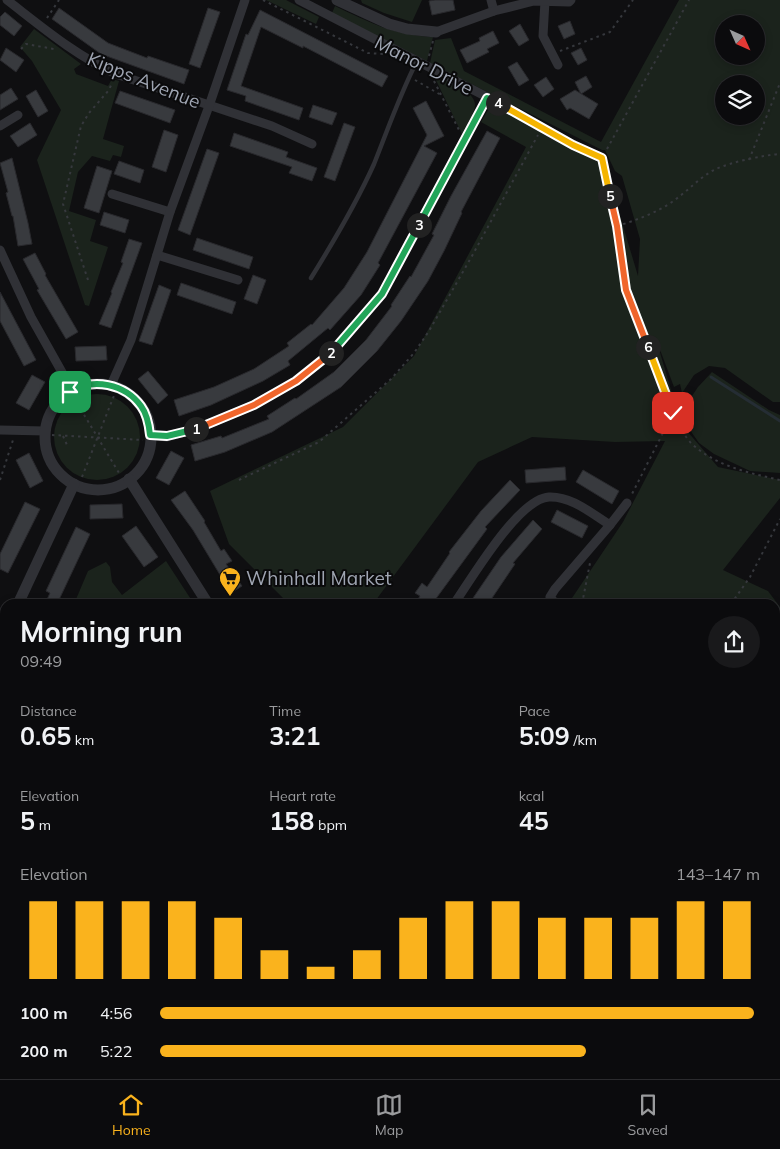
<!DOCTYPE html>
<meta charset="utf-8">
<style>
:root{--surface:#0b0b0d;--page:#19191b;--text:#f1f3f6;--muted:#9a9b9d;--line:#2b2b2e;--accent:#fab31d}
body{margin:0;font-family:Mulish,sans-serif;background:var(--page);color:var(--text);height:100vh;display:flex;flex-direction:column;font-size:19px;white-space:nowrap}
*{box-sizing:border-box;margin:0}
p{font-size:16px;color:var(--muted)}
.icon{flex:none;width:28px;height:28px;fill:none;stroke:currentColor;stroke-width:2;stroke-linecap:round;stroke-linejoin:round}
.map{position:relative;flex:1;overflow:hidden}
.panel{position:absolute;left:0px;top:599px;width:780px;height:481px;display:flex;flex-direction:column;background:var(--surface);border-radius:15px 15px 0 0;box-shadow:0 2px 8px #0003,0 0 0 1px var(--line)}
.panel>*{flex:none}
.needle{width:32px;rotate:135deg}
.tools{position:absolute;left:715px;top:15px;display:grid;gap:10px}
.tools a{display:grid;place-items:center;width:50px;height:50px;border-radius:50%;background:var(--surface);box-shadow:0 2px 8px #0003,0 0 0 1px var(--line);font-size:25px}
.pin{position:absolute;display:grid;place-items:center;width:42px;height:42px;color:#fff;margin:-21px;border-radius:10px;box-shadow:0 2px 8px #0006}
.km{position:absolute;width:25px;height:25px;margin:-12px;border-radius:50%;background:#222;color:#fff;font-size:14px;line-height:25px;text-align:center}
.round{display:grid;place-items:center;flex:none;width:52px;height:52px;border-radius:26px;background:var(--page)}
.summary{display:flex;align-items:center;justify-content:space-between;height:85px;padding:0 20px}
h1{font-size:28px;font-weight:700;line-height:38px}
.stats{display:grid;grid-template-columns:repeat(3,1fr);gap:8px;height:85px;padding:5px 20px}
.stats div{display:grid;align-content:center}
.stats b{font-size:25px;font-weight:700}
.stats small{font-size:14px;font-weight:400}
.stats p{font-size:14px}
.chart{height:140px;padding:10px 20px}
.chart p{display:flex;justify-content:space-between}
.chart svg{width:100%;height:90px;margin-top:5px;stroke:var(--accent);stroke-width:6}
ul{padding:0 20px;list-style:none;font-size:16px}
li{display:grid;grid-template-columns:80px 60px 1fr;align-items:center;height:38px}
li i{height:12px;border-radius:6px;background:var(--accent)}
.tabs{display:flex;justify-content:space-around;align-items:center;height:70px;border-top:1px solid var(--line);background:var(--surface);font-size:14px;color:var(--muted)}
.tabs a{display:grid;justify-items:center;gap:2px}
.tabs .on{color:var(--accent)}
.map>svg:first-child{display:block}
</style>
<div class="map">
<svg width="780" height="1079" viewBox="0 0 780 1079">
<rect width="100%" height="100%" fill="#0f0f11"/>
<polygon fill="#1b1b1e" points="395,1075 539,1075 543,1079 391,1079"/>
<g fill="#1b231c" fill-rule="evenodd">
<polygon points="266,0 286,0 319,17 316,24"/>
<polygon points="361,0 422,0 412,22 384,13 362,3"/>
<path d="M 679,0 L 780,0 L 780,402 L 773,402 L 725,368 L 709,366 L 694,375 L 682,393 L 680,384 L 674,387 L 656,339 L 681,424 L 718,467 L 780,480 L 780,498 L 723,570 L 768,591 L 780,607 L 780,1006 L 775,1005 L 775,604 L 568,604 L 623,522 L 665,441 L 615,442 L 532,437 L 478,462 L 373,604 L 289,604 L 229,544 L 210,491 L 343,427 L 414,356 L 526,147 L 481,122 L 488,110 L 496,108 L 501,109 L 603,159 L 638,276 L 640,239 L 622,176 L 615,171 L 605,150 L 602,150 L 430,63 L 435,40 L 451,38 L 464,71 L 601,142 ZM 724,24 L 756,24 L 756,56 L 724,56 ZM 724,84 L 756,84 L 756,116 L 724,116 Z"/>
<path d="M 335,6 C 371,23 393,35 433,37 L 427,61 L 332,13 Z"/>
<polygon points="34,29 81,64 74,69 76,74 108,86 112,79 119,81 103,139 124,146 121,157 113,155 110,161 92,156 78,172 69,211 96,220 90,241 108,247 89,306 85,305 37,160 61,110 32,61 20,47"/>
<path d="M 433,74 C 444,80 476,91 475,105 C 475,114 466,126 462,134 Z"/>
<polygon points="712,372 769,410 780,415 780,473 750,471 714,454 699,443 690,430 684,408 698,387"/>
<circle cx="97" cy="437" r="43"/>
<polygon points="166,561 194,604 74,604 88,571 106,562 110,567 112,582 122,595"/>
<polygon points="0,778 5,781 5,917 0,922"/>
<polygon points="775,1025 780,1026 780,1079 702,1079 698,1075 775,1075"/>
<polygon points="299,1075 394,1075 391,1079 296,1079"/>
</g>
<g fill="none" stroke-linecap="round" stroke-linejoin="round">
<polyline stroke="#252d34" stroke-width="3" points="711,377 780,421"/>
</g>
<g fill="#383a3e" stroke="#29292d">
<polygon points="435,0 453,0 455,10 432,15 429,1"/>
<polygon points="59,8 108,43 147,58 148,56 189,70 184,84 101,54 52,19"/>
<polygon points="208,8 220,12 200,68 189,64"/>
<polygon points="260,10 388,76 382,87 303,46 303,48 261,27 241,86 303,108 299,120 245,101 246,96 227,90 246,34 248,35"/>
<polygon points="5,12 22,26 14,36 0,25 0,17"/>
<polygon points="570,21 575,34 564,39 558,26"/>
<polygon points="520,24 529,40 519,46 509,31"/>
<polygon points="493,31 499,43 487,49 489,52 467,63 460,50 480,41 479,38"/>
<polygon points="6,48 24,60 16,72 0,60"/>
<polygon points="581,48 587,60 578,65 571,53"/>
<polygon points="517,62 529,80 519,86 508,67"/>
<polygon points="586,76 592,87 581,94 575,82"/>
<polygon points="546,77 554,89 543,97 534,85"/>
<polygon points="11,88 18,99 0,110 0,95"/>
<polygon points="36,90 48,111 38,117 26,96"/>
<polygon points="575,90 598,104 589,119 570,108 567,110 560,99"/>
<polygon points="120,91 175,110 170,123 115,103"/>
<polygon points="426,101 444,136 424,146 437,153 378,263 380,265 361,295 330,330 328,328 288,361 290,365 263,381 211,405 179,416 174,400 214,387 254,369 289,346 287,343 311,324 312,325 344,288 367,252 427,135 413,108"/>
<polygon points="313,105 337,113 332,125 309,117"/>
<polygon points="30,123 37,135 18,147 10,136"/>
<polygon points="344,123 355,127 335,181 324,177"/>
<polygon points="164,130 178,135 166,172 152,167"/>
<polygon points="487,131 500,138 461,212 462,213 444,251 428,281 401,321 377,351 341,387 272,432 225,452 195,461 191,445 221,436 222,438 269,419 267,416 295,398 296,399 334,372 366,340 392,306 391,305 410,276 411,277 434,235 432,234 451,196"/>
<polygon points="234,133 288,152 286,157 317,168 312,181 289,173 292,167 230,146"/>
<polygon points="207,149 219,153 190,235 178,230"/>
<polygon points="12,158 28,223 32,244 18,246 13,216 12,216 6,193 8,192 0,163"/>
<polygon points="119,161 144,170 140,183 114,174"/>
<polygon points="97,166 112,171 99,213 84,208"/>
<polygon points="104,212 129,220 125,233 100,225"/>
<polygon points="197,238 253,257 249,269 193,250"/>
<polygon points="129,239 142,243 111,328 99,324 112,293 111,292 123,263 121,262"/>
<polygon points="35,253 46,274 45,275 78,332 66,339 37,290 39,289 23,259"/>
<polygon points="253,275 266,280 257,304 244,299"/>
<polygon points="181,283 236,302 232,314 177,295"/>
<polygon points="159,285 171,290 152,345 139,341"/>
<polygon points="0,292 36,360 24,366 0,321"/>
<polygon points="106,346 107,360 76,361 75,347"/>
<polygon points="148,371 168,395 158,404 138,379"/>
<polygon points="32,375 45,382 29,410 16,403"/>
<polygon points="171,451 184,458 169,485 156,478"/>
<polygon points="29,453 43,481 30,488 16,460"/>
<polygon points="565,467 566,480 526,483 525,470"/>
<polygon points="583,470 619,491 612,504 576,482"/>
<polygon points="510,480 520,490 485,527 487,529 432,604 415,604 420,596 415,593 422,583 427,587 450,553 449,552 481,511"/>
<polygon points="185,491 205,521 204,522 221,551 224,549 232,561 226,564 242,586 231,593 193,530 171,500"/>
<polygon points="25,502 40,509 8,573 0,569 0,554"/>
<polygon points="122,504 123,518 90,519 90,505"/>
<polygon points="557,510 588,526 582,538 551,522"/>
<polygon points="533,520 542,529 513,563 515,564 488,604 469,604 501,557"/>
<polygon points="136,526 158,557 144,567 122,536"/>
<polygon points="76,527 90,534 57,604 45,604 50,593 46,591"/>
</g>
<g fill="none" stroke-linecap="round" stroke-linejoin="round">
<g stroke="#36383d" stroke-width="2" stroke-dasharray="2.5 4" stroke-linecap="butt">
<polyline points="263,0 368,53 383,54"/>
<polyline points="47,18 59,0"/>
<polyline points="21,49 26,44 54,49"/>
<polyline points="560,51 610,32 633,0"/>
<polyline points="429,56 433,41"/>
<polyline points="415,80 441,95"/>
<polyline points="434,81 459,130"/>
<polyline points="607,149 689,0"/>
<polyline points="749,160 780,83"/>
<polyline points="604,167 617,226 626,290 673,413 632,494"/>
<path d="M 617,226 C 637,220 659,212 676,199 C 690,189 701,176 716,169 C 731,162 764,155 780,154"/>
<polyline points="88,280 63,204 81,126 89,113 109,90 112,83"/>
<polyline points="74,398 119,473"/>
<path d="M 673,413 C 678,423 684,436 691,443 C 715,466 749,473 780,480"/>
<polyline points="52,435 143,440"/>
<polyline points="63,436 67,445 70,445"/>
<polyline points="82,477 115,393"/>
<polyline points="0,480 13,440"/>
<polyline points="239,480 319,442 391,379 414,353 429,331 472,256 538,135"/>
<polyline points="582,604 590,563"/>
<polyline points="731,604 750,577 780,519"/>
<polyline points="0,856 5,854"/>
<polyline points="0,919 5,913"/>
<polyline points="369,1075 370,1079"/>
<polyline points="762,1075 764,1079"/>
<polyline points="386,1079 389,1075"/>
</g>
<path stroke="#303136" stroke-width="4.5" d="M 311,278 C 334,241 356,204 374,164 C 388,129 400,94 417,61"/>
<g stroke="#303136" stroke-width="9">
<path d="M 7,0 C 42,27 75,55 116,74 L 272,126 L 312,144"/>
<polyline points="299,0 487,97 573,145 602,158"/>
<polyline points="491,0 494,11"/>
<polyline points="545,1 543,36 558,65"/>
<polyline points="436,32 494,11 534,1 569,2 571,0"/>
<polyline points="0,126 18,115"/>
<polyline points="112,194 170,212"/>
<polyline points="0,250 31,317 72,390"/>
<polyline points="157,255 238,280"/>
<polyline points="111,385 131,340 170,212 209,106 245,0"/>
<polyline points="0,430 45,431"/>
<polyline points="150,435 167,437 199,428 254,405 296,381 335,349 382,294 487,97"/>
<path d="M 454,604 C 472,578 518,499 549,497 C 572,496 592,514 610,525 L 627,503"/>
<polyline points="556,604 550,597 555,589 610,525"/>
<polyline points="0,768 5,770"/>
<polyline points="15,1079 20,1075"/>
<polyline points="214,1079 217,1075"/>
<polyline points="639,1079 642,1075"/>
</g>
<g stroke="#303136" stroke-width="11">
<polyline points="337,0 389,24 407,29 436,32"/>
<circle cx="98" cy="437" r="53"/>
<polyline points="129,479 208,604"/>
<polyline points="18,604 74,484"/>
<polyline points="0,643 5,632"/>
<polyline points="775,1018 780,1019"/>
</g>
</g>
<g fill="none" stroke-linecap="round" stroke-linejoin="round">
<g stroke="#fff" stroke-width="10">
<path id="split-1" d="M 70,392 C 93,377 125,384 141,406 C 147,414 149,425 150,435 L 167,436 L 196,429"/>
</g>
<g stroke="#fff" stroke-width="10">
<polyline id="split-2" points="196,429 254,405 296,381 331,353"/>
</g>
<g stroke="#fff" stroke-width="10">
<polyline id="split-3" points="331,353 382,294 419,225"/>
</g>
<g stroke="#fff" stroke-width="10">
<polyline id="split-4" points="419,225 487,98 498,103"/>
</g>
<g stroke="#fff" stroke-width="10">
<polyline id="split-5" points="498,103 573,145 602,158 610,196"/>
</g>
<g stroke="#fff" stroke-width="10">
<polyline id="split-6" points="610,196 617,226 626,290 648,347"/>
</g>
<g stroke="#fff" stroke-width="10">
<polyline id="split-7" points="648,347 673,413"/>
</g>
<use href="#split-1" stroke="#22a559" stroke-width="6"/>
<use href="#split-2" stroke="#f0652b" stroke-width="6"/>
<use href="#split-3" stroke="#22a559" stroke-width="6"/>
<use href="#split-4" stroke="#22a559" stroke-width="6"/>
<use href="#split-5" stroke="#f5b400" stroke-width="6"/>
<use href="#split-6" stroke="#f0652b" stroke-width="6"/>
<use href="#split-7" stroke="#f5b400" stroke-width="6"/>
</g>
<defs>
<g id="supermarket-pin" transform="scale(1.125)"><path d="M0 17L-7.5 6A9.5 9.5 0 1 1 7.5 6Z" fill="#fab31d" stroke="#0a0a0b"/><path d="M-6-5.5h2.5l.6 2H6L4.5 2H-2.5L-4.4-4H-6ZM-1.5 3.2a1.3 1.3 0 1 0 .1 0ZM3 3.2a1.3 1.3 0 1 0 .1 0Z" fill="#111"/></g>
</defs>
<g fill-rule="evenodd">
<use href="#supermarket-pin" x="230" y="578"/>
</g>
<g text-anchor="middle" stroke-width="4" stroke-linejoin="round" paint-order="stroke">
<g font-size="19" fill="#9fa5b2" stroke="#0a0a0b">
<text transform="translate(424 65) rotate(27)" y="7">Manor Drive</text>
<text transform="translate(144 80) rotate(22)" y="7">Kipps Avenue</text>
</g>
<g font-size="19" fill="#9fa5b2" stroke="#0a0a0b" text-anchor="start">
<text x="246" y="585">Whinhall Market</text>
</g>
</g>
</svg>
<div class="tools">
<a><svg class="needle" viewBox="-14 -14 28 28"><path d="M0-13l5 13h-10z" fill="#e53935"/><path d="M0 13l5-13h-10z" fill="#9a9b9d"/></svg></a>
<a><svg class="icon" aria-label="layers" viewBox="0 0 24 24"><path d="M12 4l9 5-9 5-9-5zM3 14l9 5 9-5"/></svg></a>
</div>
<div class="pin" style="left:70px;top:392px;background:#1e9e55"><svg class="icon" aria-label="arrive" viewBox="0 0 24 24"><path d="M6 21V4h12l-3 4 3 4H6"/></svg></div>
<div class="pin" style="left:673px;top:413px;background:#d93025"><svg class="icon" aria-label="check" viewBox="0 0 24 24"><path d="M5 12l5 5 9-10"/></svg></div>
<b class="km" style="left:196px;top:429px">1</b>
<b class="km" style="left:331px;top:353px">2</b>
<b class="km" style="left:419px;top:225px">3</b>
<b class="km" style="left:498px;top:103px">4</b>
<b class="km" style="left:610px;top:196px">5</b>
<b class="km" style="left:648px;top:347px">6</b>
<section class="panel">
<div class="summary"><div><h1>Morning run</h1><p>09:49</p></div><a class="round"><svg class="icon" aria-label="share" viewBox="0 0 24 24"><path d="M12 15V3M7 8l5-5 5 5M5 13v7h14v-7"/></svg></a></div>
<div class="stats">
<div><p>Distance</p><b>0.65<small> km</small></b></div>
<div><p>Time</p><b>3:21</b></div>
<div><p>Pace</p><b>5:09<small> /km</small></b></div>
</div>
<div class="stats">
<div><p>Elevation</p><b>5<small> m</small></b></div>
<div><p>Heart rate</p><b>158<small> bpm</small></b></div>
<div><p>kcal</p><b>45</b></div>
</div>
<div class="chart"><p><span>Elevation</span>143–147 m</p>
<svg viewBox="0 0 160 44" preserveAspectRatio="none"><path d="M5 44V6M15 44V6M25 44V6M35 44V6M45 44V14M55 44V30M65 44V38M75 44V30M85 44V14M95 44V6M105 44V6M115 44V14M125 44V14M135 44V14M145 44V6M155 44V6"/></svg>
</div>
<ul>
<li><b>100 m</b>4:56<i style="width:99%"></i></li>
<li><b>200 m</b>5:22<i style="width:71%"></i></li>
</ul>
</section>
</div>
<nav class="tabs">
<a class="on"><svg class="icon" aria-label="home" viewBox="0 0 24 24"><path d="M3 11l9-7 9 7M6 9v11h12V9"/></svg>Home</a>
<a><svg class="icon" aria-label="map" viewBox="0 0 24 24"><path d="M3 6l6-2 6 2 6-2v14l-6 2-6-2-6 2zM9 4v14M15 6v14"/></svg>Map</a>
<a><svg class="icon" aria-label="saved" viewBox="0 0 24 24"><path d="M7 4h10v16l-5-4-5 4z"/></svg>Saved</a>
</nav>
